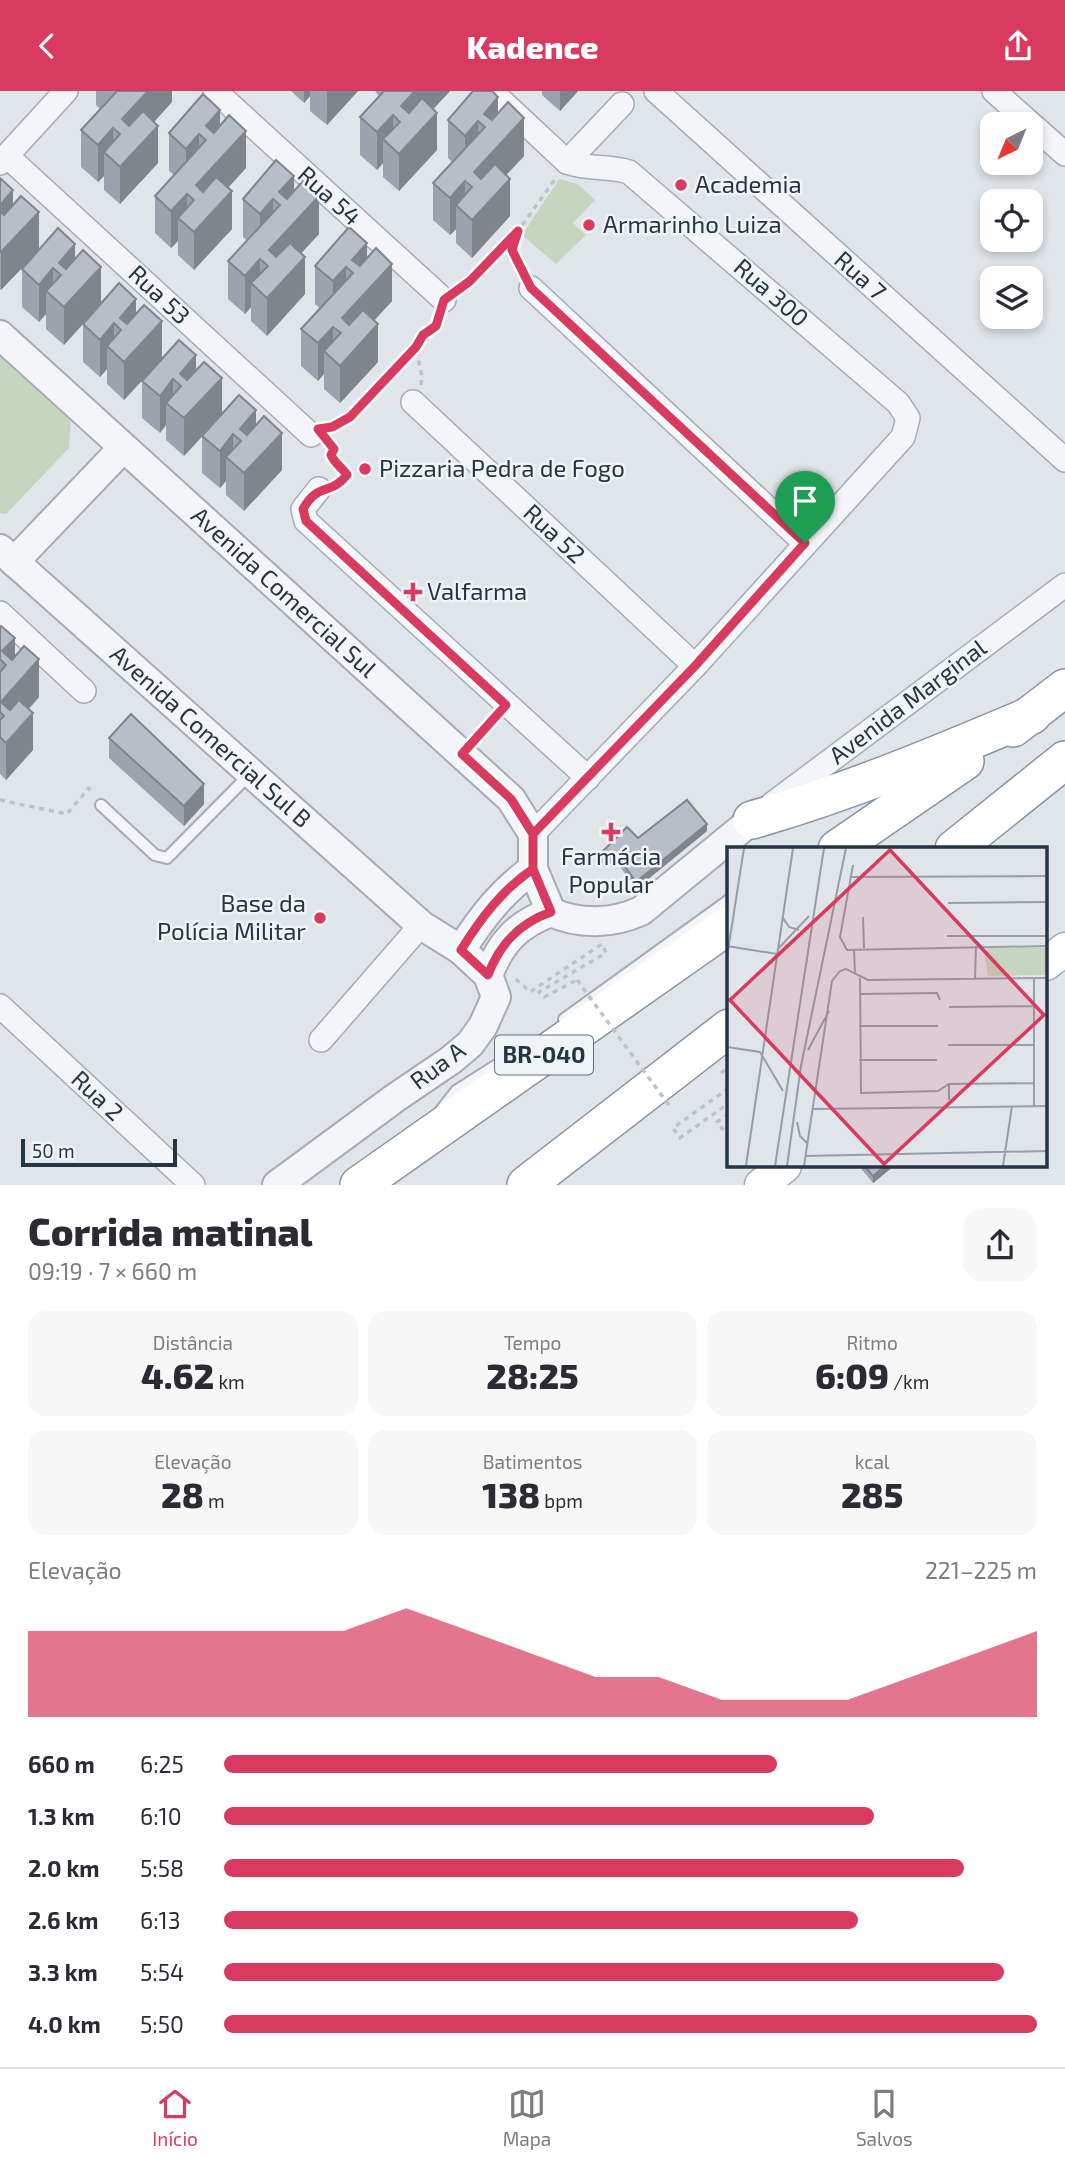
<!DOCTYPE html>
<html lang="pt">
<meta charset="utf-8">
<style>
:root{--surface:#fff;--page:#f7f7f7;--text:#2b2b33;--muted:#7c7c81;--line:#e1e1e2;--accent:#d93b60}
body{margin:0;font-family:"Exo 2",sans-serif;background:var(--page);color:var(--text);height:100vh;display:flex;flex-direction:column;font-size:26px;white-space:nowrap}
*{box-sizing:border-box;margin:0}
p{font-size:23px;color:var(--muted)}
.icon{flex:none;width:38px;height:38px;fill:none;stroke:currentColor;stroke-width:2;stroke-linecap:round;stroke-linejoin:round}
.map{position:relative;height:1094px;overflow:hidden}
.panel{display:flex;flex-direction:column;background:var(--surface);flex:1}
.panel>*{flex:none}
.needle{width:46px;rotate:223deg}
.buttons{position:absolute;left:980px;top:21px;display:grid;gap:14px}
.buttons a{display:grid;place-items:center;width:63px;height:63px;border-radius:14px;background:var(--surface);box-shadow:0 4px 10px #0003;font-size:35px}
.scale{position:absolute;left:21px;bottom:18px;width:156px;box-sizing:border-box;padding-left:7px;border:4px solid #273443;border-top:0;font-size:19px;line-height:24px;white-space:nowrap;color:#273443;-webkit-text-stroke:5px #f0f4f7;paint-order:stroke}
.pin{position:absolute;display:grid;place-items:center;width:60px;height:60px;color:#fff;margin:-72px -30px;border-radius:50% 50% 50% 0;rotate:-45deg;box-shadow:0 0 7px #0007}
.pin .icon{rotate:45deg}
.round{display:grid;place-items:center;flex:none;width:74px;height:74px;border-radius:21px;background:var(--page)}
.headline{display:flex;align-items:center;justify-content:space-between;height:119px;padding:0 28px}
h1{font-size:38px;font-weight:800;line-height:52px}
.metrics{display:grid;grid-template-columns:repeat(3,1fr);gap:10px;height:119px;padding:7px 28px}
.metrics div{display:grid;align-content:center;border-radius:18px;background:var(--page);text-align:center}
.metrics b{font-size:35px;font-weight:800}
.metrics small{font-size:19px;font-weight:400}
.metrics p{font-size:19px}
.chart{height:196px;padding:14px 28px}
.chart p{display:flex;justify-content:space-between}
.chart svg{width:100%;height:126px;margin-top:7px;fill:var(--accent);opacity:.7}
ul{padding:0 28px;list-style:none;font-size:23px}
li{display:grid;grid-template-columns:112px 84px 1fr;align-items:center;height:52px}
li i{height:18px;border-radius:9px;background:var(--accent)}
header{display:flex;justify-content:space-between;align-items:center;height:91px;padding:0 28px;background:var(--accent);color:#fff;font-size:32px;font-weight:800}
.dock{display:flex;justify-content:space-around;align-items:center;height:98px;border-top:2px solid var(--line);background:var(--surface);font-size:19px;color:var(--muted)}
.dock a{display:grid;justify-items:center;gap:4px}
.dock .on{color:var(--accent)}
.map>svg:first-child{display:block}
</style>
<header><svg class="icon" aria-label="back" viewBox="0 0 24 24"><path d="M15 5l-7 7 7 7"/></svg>Kadence<svg class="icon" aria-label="share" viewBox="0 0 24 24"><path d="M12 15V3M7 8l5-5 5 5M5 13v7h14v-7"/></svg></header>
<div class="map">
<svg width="1065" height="1094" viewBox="0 0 1065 1094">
<rect width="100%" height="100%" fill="#e0e5ea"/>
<g fill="#c7d5c0">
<polygon points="559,88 578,93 595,109 573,132 586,144 556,173 522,144"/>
<polygon points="0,261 71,326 69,357 6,423 0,422"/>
</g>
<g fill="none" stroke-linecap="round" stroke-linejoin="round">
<g stroke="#a5acb5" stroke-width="14">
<g id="service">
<polyline points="101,714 155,764 167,767 250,683"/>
<polyline points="564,928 729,809"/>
<polyline points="441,1019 456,1000 531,952"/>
</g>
</g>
<g stroke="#a5acb5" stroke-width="26">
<g id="minor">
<polyline points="215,0 444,209"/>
<polyline points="491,0 567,71 622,13"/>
<polyline points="656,0 1065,369"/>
<polyline points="994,0 1065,63"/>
<polyline points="7,65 311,344"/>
<polyline points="0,72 66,0"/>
<polyline points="531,197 805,452"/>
<polyline points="413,311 695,575"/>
<polyline points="319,398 303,418 306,430 588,687"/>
<polyline points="0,522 84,600"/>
<polyline points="771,714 1065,494"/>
<path d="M 533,743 L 695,575 L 903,346 L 908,327 L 898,312 L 629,81 C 608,74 588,79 567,71"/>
<polyline points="0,915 193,1094"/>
<polyline points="321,949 421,834"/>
</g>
</g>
<g stroke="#a5acb5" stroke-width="32">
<g id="tertiary">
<path id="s1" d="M 0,244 L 511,708 L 533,743 L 533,778 L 551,821 C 580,834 612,833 641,820 L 752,729"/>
<path id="s2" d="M 0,458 L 421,834 L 461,859 L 488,884 L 496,906 L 483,935 L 470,953 L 451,969 L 395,1007 L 277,1094"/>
<polyline points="14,471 123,357"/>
<path d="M 461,859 C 481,827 502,800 533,778"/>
<path d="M 488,884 C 501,851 518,833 551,821"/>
</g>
</g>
<g stroke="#a5acb5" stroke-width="35">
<g id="secondary">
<polyline points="1046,873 1065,858"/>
<polyline points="761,1094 785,1075"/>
</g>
</g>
<g stroke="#8693a2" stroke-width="40">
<g id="trunk">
<polyline points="1013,637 1065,597"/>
<path d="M 752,729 C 849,701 940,663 1032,624"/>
<polyline points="837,758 965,670"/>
<polyline points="954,758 1065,669"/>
<polyline points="359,1094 729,834"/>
<polyline points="526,1094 729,937"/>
</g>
</g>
<g stroke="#bec3c9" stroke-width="3.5" stroke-dasharray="5 5" stroke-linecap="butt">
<polyline points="521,180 512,158 518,140 556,87"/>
<polyline points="460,198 470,190 518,140"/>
<polyline points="421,294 422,286 416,256 423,244 436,235 438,228"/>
<polyline points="331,336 350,326 416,256"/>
<path d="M 331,353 L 334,358 L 331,364 C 335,373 342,376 347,384 L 338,394"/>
<polyline points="477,647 493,629"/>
<polyline points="0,709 67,723 89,697 94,703"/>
<polyline points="516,888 530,901 602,853 606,862 539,901 544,906 577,889"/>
<polyline points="721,982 729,976"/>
<polyline points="729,997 673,1037 680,1047 729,1012"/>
<polyline points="729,1023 717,1031 729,1046"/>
</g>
<use href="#service" stroke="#f3f5f8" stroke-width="10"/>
<use href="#minor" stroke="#f3f5f8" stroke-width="23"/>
<use href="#tertiary" stroke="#f3f5f8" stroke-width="28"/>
<use href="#secondary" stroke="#fff" stroke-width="32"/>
<use href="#trunk" stroke="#fff" stroke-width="37"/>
<polyline stroke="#bec3c9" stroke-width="3.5" stroke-dasharray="5 5" stroke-linecap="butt" points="577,889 671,1017"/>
</g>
<g fill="#9da3ac">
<polygon points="96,0 172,0 172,11 154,31 158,72 120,113 104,99 104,85 98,91 81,76 81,39 100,18 96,14"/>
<polygon points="291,0 358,0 327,34 310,20 310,5 304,12"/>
<polygon points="375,0 450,0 433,18 437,59 399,100 383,86 383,72 377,79 360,64 360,26 379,5"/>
<polygon points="542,0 578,0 560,20 542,4"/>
<polygon points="498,22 524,65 506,84 510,125 472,167 456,152 456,138 450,144 433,129 433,92 452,71 448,67 448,29"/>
<polygon points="220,34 246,77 228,97 232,138 194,179 178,164 178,150 171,157 155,142 155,105 174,84 169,80 169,42"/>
<polygon points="0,87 13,114 39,159 1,199 0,198"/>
<polygon points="294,100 319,143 301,162 305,203 267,245 251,230 251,216 245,223 228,208 228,170 247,150 243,146 243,108"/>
<polygon points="367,167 392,210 374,230 378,271 340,312 324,298 324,283 318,290 301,275 301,238 320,217 315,213 315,175"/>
<polygon points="75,168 101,213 136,223 162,268 196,279 222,323 256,334 282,379 244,420 226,404 226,390 220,397 202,382 202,345 184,365 166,349 166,334 160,342 142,327 142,290 150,281 124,309 107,293 107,278 100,286 83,271 83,233 90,225 64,254 46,238 46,223 39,231 22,216 22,178"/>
<polygon points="0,536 15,566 39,606 29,618 33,659 6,689 0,683"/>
<polygon points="109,647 204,713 184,735 109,667"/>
<polygon points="707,740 636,798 618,773 598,772 598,765 638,747"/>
<polygon points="859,1075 894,1075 873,1092"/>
</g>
<g fill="#80858c">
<polygon points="148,0 172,0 172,11 122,66 122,28"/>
<polygon points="304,0 310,0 310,5 304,12"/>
<polygon points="327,0 358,0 327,34"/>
<polygon points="415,0 450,0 401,53 401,15"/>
<polygon points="560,0 578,0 560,20"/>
<polygon points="498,6 498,44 484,23"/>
<polygon points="220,19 220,57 206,35"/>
<polygon points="437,22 437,59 399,100 399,63"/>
<polygon points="393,24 393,57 383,48 383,72 377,79 377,41"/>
<polygon points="524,27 524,65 474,119 474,81"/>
<polygon points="478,30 478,67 465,82 465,45"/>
<polygon points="158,35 158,72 120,113 120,76"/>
<polygon points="113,37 113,70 104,61 104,85 98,91 98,54"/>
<polygon points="246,40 246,77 196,131 196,94"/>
<polygon points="199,43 199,80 186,95 186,58"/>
<polygon points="294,85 294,122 279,101"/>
<polygon points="510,88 510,125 472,167 472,129"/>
<polygon points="465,90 465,123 456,114 456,138 450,144 450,107"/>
<polygon points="13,99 13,136 0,151 0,114"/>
<polygon points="232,100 232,138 194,179 194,141"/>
<polygon points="187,103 187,135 178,127 178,150 171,157 171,120"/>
<polygon points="319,105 319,143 269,197 269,159"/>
<polygon points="273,108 273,146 260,160 260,123"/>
<polygon points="39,121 39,159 1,199 1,161"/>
<polygon points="367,152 367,190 352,169"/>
<polygon points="75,153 75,191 61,184 59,172"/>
<polygon points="305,166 305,203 267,245 267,207"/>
<polygon points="260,168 260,201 251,192 251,216 245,223 245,185"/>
<polygon points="392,173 392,210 342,264 342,227"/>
<polygon points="101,176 101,213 64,254 64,216"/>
<polygon points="346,176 346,213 333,228 333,190"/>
<polygon points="53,177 53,206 46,200 46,223 39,231 39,194"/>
<polygon points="136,208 136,246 121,239 120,227"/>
<polygon points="162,230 162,268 124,309 124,271"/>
<polygon points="114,232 114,262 107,255 107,278 100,286 100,249"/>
<polygon points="378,233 378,271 340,312 340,275"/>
<polygon points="333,236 333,268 324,260 324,283 318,290 318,252"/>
<polygon points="196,264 196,302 181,295 180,283"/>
<polygon points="222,287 222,324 184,365 184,327"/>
<polygon points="173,288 173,318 166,312 166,334 160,342 160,305"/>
<polygon points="256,319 256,357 241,350 240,338"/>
<polygon points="282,342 282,379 244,420 244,382"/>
<polygon points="233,343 233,373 226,366 226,390 220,397 220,360"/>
<polygon points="15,547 15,584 6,574 2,560"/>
<polygon points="39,568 39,606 4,645 4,625 1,611"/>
<polygon points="33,622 33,659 6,689 6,652"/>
<polygon points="204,693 204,713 184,735 184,715"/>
<polygon points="707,733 707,740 636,798 636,791"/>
<polygon points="885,1075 894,1075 873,1092 873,1085"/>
</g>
<g fill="#b7bec8" stroke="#80858c" stroke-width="2">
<polygon points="117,0 148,0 122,28 129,35 143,20 158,35 120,76 104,61 120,43 113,37 98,54 81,39"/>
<polygon points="384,0 415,0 401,15 409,22 422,7 437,22 399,63 383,48 400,31 393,24 377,41 360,26"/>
<polygon points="473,0 492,0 498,6 484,23 492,29 508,11 524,27 474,81 481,88 495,73 510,88 472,129 456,114 472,96 465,90 450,107 433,92 485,36 478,30 465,45 448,29"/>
<polygon points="203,3 220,19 206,35 214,42 229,24 246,40 196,94 203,101 216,86 232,100 194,141 178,127 194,109 187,103 171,120 155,105 206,49 199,43 186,58 169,42"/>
<polygon points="276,69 294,85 279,101 287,108 303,90 319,105 269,159 276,166 290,152 305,166 267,207 251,192 268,175 260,168 245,185 228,170 280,114 273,108 260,123 243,108"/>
<polygon points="0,87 13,99 0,114"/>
<polygon points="21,105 39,121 1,161 0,160 0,120 4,124"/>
<polygon points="349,136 367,152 352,169 360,175 376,157 392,173 342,227 349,234 363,219 378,233 340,275 324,260 341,242 333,236 318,252 301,238 353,182 346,176 333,190 315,175"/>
<polygon points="58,137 75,153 59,172 66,178 83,159 101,176 64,216 46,200 61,184 53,177 39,194 22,178"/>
<polygon points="119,192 136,208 120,227 127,233 144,214 162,230 124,271 107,255 121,239 114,232 100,249 83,233"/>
<polygon points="179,249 196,264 180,283 187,289 204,271 222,287 184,327 166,312 181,295 173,288 160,305 142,290"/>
<polygon points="239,304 256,319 240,338 247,344 264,325 282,342 244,382 226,366 241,350 233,343 220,360 202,345"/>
<polygon points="1,535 15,547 2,560 12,569 24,555 39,568 1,611 10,619 19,609 33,622 6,652 0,646 0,629 4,625 0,621 0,581 6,574 0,568 0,536"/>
<polygon points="131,623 204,693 184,715 109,647"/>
<polygon points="687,709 707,733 636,791 618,766 598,765 627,736 638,747"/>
<polygon points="865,1075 885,1075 873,1085"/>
</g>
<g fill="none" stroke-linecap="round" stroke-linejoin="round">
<g stroke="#fff" stroke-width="14">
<path id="route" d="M 805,452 L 531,197 L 512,159 L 518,140 L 470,190 L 444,209 L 436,235 L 423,244 L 416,256 L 350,326 L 332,336 L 318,338 L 334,358 L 331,364 C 335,373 342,376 347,384 C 330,405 318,391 303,418 L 306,430 L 506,614 L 462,663 L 511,708 L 533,743 L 533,778 L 551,821 C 520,832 500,852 488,884 L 461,859 C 481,827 502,799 533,778 L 533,743 L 695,575 L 805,452"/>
</g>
<use href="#route" stroke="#d93b60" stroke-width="9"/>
</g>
<g fill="#d93b60" stroke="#f0f4f7" stroke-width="2.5">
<circle cx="681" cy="94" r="7"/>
<circle cx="589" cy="134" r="7"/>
<circle cx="365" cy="378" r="7"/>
<path d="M409.5 490.5h7v7h7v7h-7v7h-7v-7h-7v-7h7z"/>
<path d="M607.5 730.5h7v7h7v7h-7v7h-7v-7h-7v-7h7z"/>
<circle cx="320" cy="827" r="7"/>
</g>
<g text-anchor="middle" stroke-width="5" stroke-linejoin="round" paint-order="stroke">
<rect fill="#f0f4f7" stroke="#636e79" stroke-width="2" x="495" y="944.5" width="98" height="39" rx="5"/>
<g font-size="23" font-weight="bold" fill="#273443">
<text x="544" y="972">BR-040</text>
</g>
<g font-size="24" fill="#273443" stroke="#f0f4f7" text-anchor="start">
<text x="695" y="102">Academia</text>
<text x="603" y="142">Armarinho Luiza</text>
<text x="379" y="386">Pizzaria Pedra de Fogo</text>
<text x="427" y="509">Valfarma</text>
<text x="611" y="774" text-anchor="middle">Farmácia<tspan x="611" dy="28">Popular</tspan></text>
<text x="306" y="821" text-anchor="end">Base da<tspan x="306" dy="28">Polícia Militar</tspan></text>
</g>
<g font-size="24" fill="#273443" stroke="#f0f4f7">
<text transform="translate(329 105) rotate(42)" y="8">Rua 54</text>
<text transform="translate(860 185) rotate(42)" y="8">Rua 7</text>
<text transform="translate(771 202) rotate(41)" y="8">Rua 300</text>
<text transform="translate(159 204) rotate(43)" y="8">Rua 53</text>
<text transform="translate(554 443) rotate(43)" y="8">Rua 52</text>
<text dy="8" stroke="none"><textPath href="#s1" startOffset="383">Avenida Comercial Sul</textPath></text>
<text transform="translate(908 611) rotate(-37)" y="8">Avenida Marginal</text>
<text dy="8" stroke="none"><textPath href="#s2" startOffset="282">Avenida Comercial Sul B</textPath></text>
<text transform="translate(438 975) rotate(-37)" y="8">Rua A</text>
<text transform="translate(97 1005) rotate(43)" y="8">Rua 2</text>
</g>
</g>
<g transform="translate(727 756)">
<rect width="320" height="320" fill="#e0e5ea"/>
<path d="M 262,101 L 320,101 L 320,128 L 261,129 L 257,105 Z" fill="#c7d5c0"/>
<path fill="none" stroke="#969ea7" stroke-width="2" d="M 126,18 L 113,90 L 120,103 L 321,99M 124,30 L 321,29M 221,56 L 321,55M 136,70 L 137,101M 56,71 L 62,80 L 72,83M 220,89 L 321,89M 0,99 L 50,107M 50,103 L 82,69M 127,103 L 128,126M 0,110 L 17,1M 133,131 L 134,246 L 211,244 L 222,237M 248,131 L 249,99M 307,131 L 307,259M 132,147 L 210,146 L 213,153M 222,160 L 307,159M 132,179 L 211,179M 221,198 L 307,198M 0,200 L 33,205M 81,203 L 102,164M 33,205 L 56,244M 132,213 L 210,213M 222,253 L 222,237 L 307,236M 85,262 L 321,259M 70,275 L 73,289 L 80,296M 79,309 L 321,304M 19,319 L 66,1M 48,319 L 97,1M 60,319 L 74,219 L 119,1M 77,319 L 105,134 L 113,124 L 119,122 L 141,133 L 321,131M 276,319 L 285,259"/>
<path fill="#d93b60" fill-opacity="0.15" stroke="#d93b60" stroke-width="3.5" d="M 163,3 L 317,168 L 157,317 L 3,153 Z"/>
<rect width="320" height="320" fill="none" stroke="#273443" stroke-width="3.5"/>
</g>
</svg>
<div class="buttons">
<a><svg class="needle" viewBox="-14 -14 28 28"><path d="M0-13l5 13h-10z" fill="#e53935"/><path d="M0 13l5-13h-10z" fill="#7c7c81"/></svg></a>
<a><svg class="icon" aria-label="locate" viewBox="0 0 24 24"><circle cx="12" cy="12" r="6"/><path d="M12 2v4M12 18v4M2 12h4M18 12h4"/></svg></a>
<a><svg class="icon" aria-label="layers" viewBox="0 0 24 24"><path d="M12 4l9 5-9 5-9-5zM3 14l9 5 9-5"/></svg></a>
</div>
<div class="scale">50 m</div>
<div class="pin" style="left:805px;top:452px;background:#1e9e55"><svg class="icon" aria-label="arrive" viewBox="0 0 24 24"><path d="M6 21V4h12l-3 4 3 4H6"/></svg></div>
</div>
<section class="panel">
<div class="headline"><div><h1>Corrida matinal</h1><p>09:19 · 7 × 660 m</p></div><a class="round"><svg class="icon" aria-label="share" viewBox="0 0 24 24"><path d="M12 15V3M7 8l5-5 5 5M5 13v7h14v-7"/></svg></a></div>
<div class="metrics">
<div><p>Distância</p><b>4.62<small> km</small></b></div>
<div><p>Tempo</p><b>28:25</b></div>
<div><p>Ritmo</p><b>6:09<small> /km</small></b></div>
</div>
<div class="metrics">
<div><p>Elevação</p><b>28<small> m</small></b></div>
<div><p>Batimentos</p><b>138<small> bpm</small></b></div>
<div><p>kcal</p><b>285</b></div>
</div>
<div class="chart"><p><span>Elevação</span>221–225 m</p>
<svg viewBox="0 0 160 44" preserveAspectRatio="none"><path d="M0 44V14L10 14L20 14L30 14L40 14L50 14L60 6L70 14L80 22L90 30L100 30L110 38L120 38L130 38L140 30L150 22L160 14V44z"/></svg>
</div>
<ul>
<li><b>660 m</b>6:25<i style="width:68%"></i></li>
<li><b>1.3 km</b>6:10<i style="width:80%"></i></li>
<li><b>2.0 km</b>5:58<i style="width:91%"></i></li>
<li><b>2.6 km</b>6:13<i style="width:78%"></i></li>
<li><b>3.3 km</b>5:54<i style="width:96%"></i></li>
<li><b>4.0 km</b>5:50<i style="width:100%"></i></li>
</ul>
</section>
<nav class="dock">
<a class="on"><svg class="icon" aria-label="home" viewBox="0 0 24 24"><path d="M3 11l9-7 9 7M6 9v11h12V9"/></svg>Início</a>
<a><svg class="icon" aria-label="map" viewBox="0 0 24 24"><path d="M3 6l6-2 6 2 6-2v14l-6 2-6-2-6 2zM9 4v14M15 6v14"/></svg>Mapa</a>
<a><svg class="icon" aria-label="saved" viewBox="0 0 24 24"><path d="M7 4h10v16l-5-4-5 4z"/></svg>Salvos</a>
</nav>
